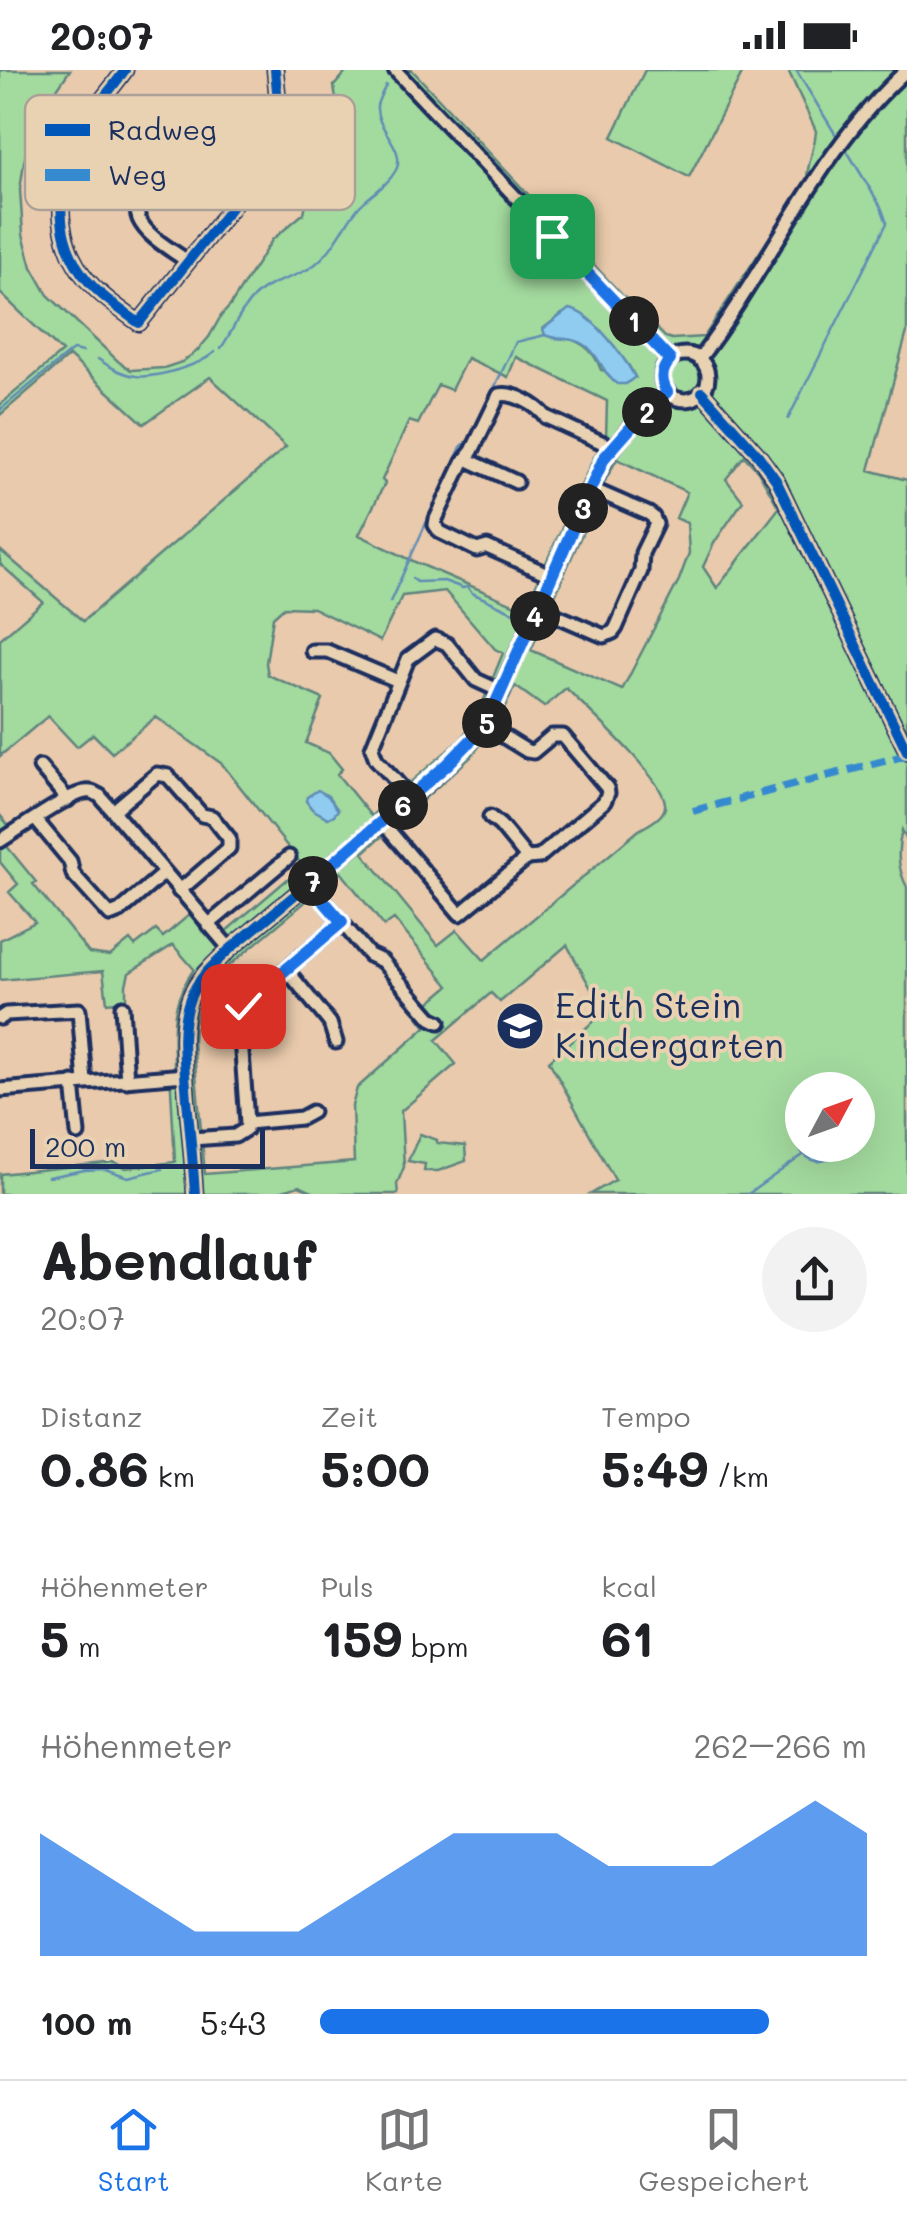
<!DOCTYPE html>
<html lang="de">
<meta charset="utf-8">
<style>
:root{--surface:#fff;--page:#f2f2f2;--text:#202124;--muted:#757577;--line:#e0e0e0;--accent:#1a73e8}
body{margin:0;font-family:Mali,sans-serif;background:var(--page);color:var(--text);height:100vh;display:flex;flex-direction:column;font-size:38px;white-space:nowrap}
*{box-sizing:border-box;margin:0}
p{font-size:32px;color:var(--muted)}
.icon{flex:none;width:55px;height:55px;fill:none;stroke:currentColor;stroke-width:2;stroke-linecap:round;stroke-linejoin:round}
.map{position:relative;height:1124px;overflow:hidden}
.panel{display:flex;flex-direction:column;background:var(--surface);flex:1}
.panel>*{flex:none}
.needle{width:65px;rotate:49deg}
.tools{position:absolute;left:785px;top:1002px;display:grid;gap:20px}
.tools a{display:grid;place-items:center;width:90px;height:90px;border-radius:50%;background:var(--surface);box-shadow:0 10px 40px #0002;font-size:50px}
.scale{position:absolute;left:30px;bottom:25px;width:235px;box-sizing:border-box;padding-left:10px;border:5px solid #1b2f5e;border-top:0;font-size:28px;line-height:35px;white-space:nowrap;color:#1b2f5e;-webkit-text-stroke:8px #e9d2b2;paint-order:stroke}
.pin{position:absolute;display:grid;place-items:center;width:85px;height:85px;color:#fff;margin:-42px;border-radius:20px;box-shadow:0 5px 15px #0006}
.km{position:absolute;width:50px;height:50px;margin:-25px;border-radius:50%;background:#222;color:#fff;font-size:28px;line-height:50px;text-align:center}
.round{display:grid;place-items:center;flex:none;width:105px;height:105px;border-radius:52px;background:var(--page)}
.overview{display:flex;align-items:center;justify-content:space-between;height:170px;padding:0 40px}
h1{font-size:55px;font-weight:800;line-height:75px}
.stats{display:grid;grid-template-columns:repeat(3,1fr);gap:15px;height:170px;padding:10px 40px}
.stats div{display:grid;align-content:center}
.stats b{font-size:50px;font-weight:800}
.stats small{font-size:28px;font-weight:400}
.stats p{font-size:28px}
.chart{height:280px;padding:20px 40px}
.chart p{display:flex;justify-content:space-between}
.chart svg{width:100%;height:180px;margin-top:10px;fill:var(--accent);opacity:.7}
ul{padding:0 40px;list-style:none;font-size:32px}
li{display:grid;grid-template-columns:160px 120px 1fr;align-items:center;height:75px}
li i{height:25px;border-radius:12px;background:var(--accent)}
.status{display:flex;justify-content:space-between;align-items:center;height:70px;padding:0 50px;background:var(--surface);direction:ltr}
.status svg{height:28px;fill:currentColor}
.menu{display:flex;justify-content:space-around;align-items:center;height:140px;border-top:2px solid var(--line);background:var(--surface);font-size:28px;color:var(--muted)}
.menu a{display:grid;justify-items:center;gap:5px}
.menu .current{color:var(--accent)}
.map>svg:first-child{display:block}
</style>
<div class="status"><b>20:07</b><svg viewBox="0 0 49 12"><path d="M0 12V9h3v3zM5 12V6h3v6zM10 12V3h3v9zM15 12V0h3v12zM26 1h20v11H26zM47 4h2v5h-2z"/></svg></div>
<div class="map">
<svg width="907" height="1124" viewBox="0 0 907 1124">
<rect width="100%" height="100%" fill="#e9caac"/>
<filter id="ink" filterUnits="userSpaceOnUse"><feTurbulence type="fractalNoise" baseFrequency=".01" numOctaves="2"/><feDisplacementMap in="SourceGraphic" scale="20" xChannelSelector="R" yChannelSelector="G"/><feConvolveMatrix kernelMatrix="1 2 1 2 8 2 1 2 1" color-interpolation-filters="sRGB"/></filter>
<g filter="url(#ink)">
<g fill="#a3da9e" stroke="#5f847e" stroke-width="2.5" fill-rule="evenodd">
<path d="M 0,0 L 70,0 L 40,44 L 31,66 L 24,92 L 20,120 L 23,164 L 32,197 L 48,225 L 119,292 L 131,300 L 164,298 L 182,292 L 197,281 L 209,267 L 221,246 L 230,236 L 272,170 L 304,143 L 310,114 L 341,61 L 334,16 L 348,0 L 412,0 L 624,227 L 665,267 L 672,269 L 704,267 L 807,110 C 807,93 815,78 816,61 L 788,0 L 907,0 L 907,262 L 869,400 L 907,410 L 907,771 L 902,760 C 897,781 897,798 907,817 L 907,1124 L 591,1124 L 615,1110 L 549,991 L 604,942 L 567,875 L 500,932 L 491,923 L 436,970 L 456,994 L 401,1041 L 404,1097 L 397,1114 L 398,1124 L 317,1124 L 299,1116 L 273,1124 L 0,1124 L 0,1104 L 115,1092 L 126,1098 L 175,1092 L 170,1000 L 174,996 C 174,954 169,936 194,899 L 173,875 L 129,903 L 126,915 L 126,931 L 107,933 L 103,901 L 0,910 L 0,870 L 35,852 L 9,822 L 18,814 L 0,792 L 0,745 L 16,765 L 5,774 L 36,812 L 33,814 L 89,883 L 110,886 L 130,870 L 135,876 L 156,860 L 163,867 L 201,835 L 225,862 L 303,796 L 222,694 L 156,647 L 112,683 L 93,664 L 77,677 L 48,646 L 0,686 L 0,569 L 43,532 L 0,494 L 0,480 L 83,551 L 286,377 L 210,307 L 144,354 L 69,286 L 0,345 L 0,335 L 62,282 L 0,223 ZM 562,244 L 599,258 L 629,296 L 635,307 L 601,300 C 591,270 570,270 543,259 ZM 516,287 L 607,331 L 606,367 L 594,387 L 525,539 L 415,492 L 359,465 L 385,413 L 382,410 L 409,351 L 418,354 L 438,315 L 451,320 L 467,288 L 508,307 ZM 744,386 L 758,401 L 779,438 L 717,518 L 703,497 L 714,473 L 743,431 L 726,409 ZM 617,389 L 687,422 L 676,448 L 687,453 L 689,483 L 679,510 L 622,620 L 531,580 L 606,409 ZM 445,521 L 495,579 L 503,583 L 477,647 L 461,669 L 371,746 L 337,704 L 342,699 L 329,683 L 306,673 L 323,629 L 268,605 L 266,593 L 273,547 L 284,537 L 313,538 L 380,571 L 402,526 ZM 515,616 L 544,637 L 566,618 C 586,638 662,707 665,733 C 667,746 649,754 639,760 L 484,890 L 457,860 L 438,875 L 363,783 L 471,687 L 498,652 ZM 341,802 L 384,856 L 394,849 L 449,916 L 416,944 L 426,957 L 357,1018 L 352,1036 L 354,1092 L 205,1104 L 193,971 L 194,955 L 200,932 L 219,904 ZM 802,1020 L 858,1020 L 858,1075 L 842,1075 L 838,1083 L 830,1088 L 797,1074 L 800,1044 L 802,1041 Z"/>
<polygon points="645,0 744,0 689,107 612,67"/>
<polygon points="420,1064 437,1070 437,1073 465,1076 466,1091 438,1101 424,1101 425,1094 408,1091"/>
</g>
<g fill="#8fccef" stroke="#618db5" stroke-width="2.5">
<path d="M 569,239 C 592,242 624,287 635,307 L 626,314 L 617,314 C 602,304 600,285 585,275 C 572,266 558,271 545,265 L 543,259 Z"/>
<polygon points="318,720 328,726 338,740 334,745 328,748 312,739 306,731 307,727"/>
<path d="M 802,1041 L 802,1075 L 842,1075 C 821,1112 780,1079 802,1041 Z"/>
</g>
<g fill="none" stroke-linecap="round" stroke-linejoin="round">
<g stroke="#618db5" stroke-width="2.5">
<polyline points="796,0 839,70"/>
<path d="M 221,278 C 233,261 240,240 255,226 C 270,211 292,209 310,198 C 333,183 341,159 358,138 C 371,123 386,118 396,100 C 407,78 375,59 377,36 C 378,29 383,22 386,15"/>
<path d="M 98,289 C 128,310 144,310 177,300 C 192,295 203,292 215,282"/>
<polyline points="0,340 70,282 73,280 83,282"/>
<polyline points="788,349 887,153 881,137 844,76"/>
<polyline points="412,508 417,512 444,511 463,518 467,517 472,523 513,542"/>
<polyline points="390,532 461,377 470,369 516,272 545,265"/>
<polyline points="48,1107 85,1100 105,1099 128,1107 162,1099"/>
<polyline points="748,1124 803,1085"/>
</g>
<g stroke="#1b2f5e" stroke-width="19">
<g id="minor">
<path d="M 125,0 C 111,20 91,41 80,63 C 60,105 52,154 77,196 C 91,220 117,237 139,253 L 230,139 L 281,63 L 275,0"/>
<polyline points="395,0 670,290"/>
<path d="M 187,191 C 172,180 147,167 139,149 C 126,117 179,65 198,40 L 266,87"/>
<circle cx="685" cy="307" r="23"/>
<path d="M 699,289 C 771,196 817,80 907,0"/>
<polyline points="702,322 758,385 776,410 907,681"/>
<polyline points="466,389 516,412"/>
<path d="M 552,506 L 487,477 L 477,480 L 440,462 L 435,455 L 436,449 L 463,392 L 472,381 L 499,325 C 514,322 537,335 546,347 L 612,377"/>
<polyline points="539,538 604,566 613,562 616,558 641,501 642,483 656,454 653,447 649,444 592,419"/>
<polyline points="312,581 327,581 398,611"/>
<polyline points="40,697 68,730"/>
<polyline points="411,728 376,689 372,678 408,589 435,569 447,574 476,610 502,622"/>
<polyline points="113,741 157,704 168,706 202,745 212,747 229,768 229,778 179,821"/>
<polyline points="490,747 500,755 527,788"/>
<polyline points="36,750 70,791 73,804 110,845 120,841 164,803"/>
<polyline points="382,752 460,844 527,788 539,787 604,732 608,723 607,718 563,666 552,666 533,682 527,681 485,655"/>
<path d="M 0,771 C 18,760 67,725 85,722 C 93,721 94,723 100,726 L 230,879"/>
<polyline points="309,813 369,885 382,891 431,948 439,952"/>
<polyline points="208,855 289,787"/>
<polyline points="286,899 330,953 336,972"/>
<polyline points="122,937 127,1011"/>
<polyline points="0,948 6,944 79,940 85,1012"/>
<polyline points="73,1013 78,1064"/>
<polyline points="0,1020 185,1005"/>
<polyline points="247,1053 301,1048 312,1042"/>
<polyline points="191,1069 235,1066 246,1059 247,1053 240,954 243,936 342,852"/>
<path d="M 195,1124 C 193,1093 190,1061 187,1030 C 185,996 178,960 190,928 C 198,908 214,894 230,879 L 411,728 L 449,694 L 485,655 L 605,388 L 634,353 L 667,321"/>
</g>
</g>
<use href="#minor" stroke="#e9d2b2" stroke-width="11"/>
<polyline stroke="#368acf" stroke-width="8" stroke-dasharray="15 8" stroke-linecap="butt" points="693,741 907,685"/>
<g stroke="#e9d2b2" stroke-width="16">
<g id="cycleway">
<path d="M 125,0 C 111,20 91,41 80,63 C 60,105 52,154 77,196 C 91,220 117,237 139,253 L 230,139 L 281,63 L 275,0"/>
<polyline points="702,322 758,385 776,410 907,681"/>
<path d="M 195,1124 C 193,1093 190,1061 187,1030 C 185,996 178,960 190,928 C 198,908 214,894 230,879 L 411,728 L 449,694 L 485,655 L 605,388 L 634,353 L 667,321"/>
</g>
</g>
<use href="#cycleway" stroke="#0057b8" stroke-width="10"/>
</g>
</g>
<g fill="none" stroke-linecap="round" stroke-linejoin="round" filter="url(#ink)">
<g stroke="#fff" stroke-width="20">
<path id="route" d="M 243,936 L 342,852 L 309,814 L 448,694 L 486,655 L 604,388 L 634,354 L 667,322 C 660,310 661,300 670,290 L 552,166"/>
</g>
<use href="#route" stroke="#1a73e8" stroke-width="12"/>
</g>
<defs>
<g id="school-disc" transform="scale(2.5)"><circle r="9.5" fill="#1b2f5e" stroke="#e9d2b2"/><path d="M0-5L7-2L0 1L-7-2ZM-4 1L0 2.5L4 1V4Q0 6-4 4Z" fill="#fff"/></g>
</defs>
<g fill-rule="evenodd">
<use href="#school-disc" x="520" y="956"/>
</g>
<g text-anchor="middle" stroke-width="8" stroke-linejoin="round" paint-order="stroke">
<g font-size="35" fill="#1b2f5e" stroke="#e9d2b2" text-anchor="start">
<text x="555" y="948">Edith Stein<tspan x="555" dy="40">Kindergarten</tspan></text>
</g>
</g>
<rect x="25" y="25" width="330" height="115" rx="15" fill="#e9d2b2" stroke="#aba199" stroke-width="2.5"/>
<rect x="45" y="54" width="45" height="12" fill="#0057b8"/>
<rect x="45" y="99" width="45" height="12" fill="#368acf"/>
<g font-size="28" fill="#1b2f5e">
<text x="108" y="70">Radweg</text>
<text x="108" y="115">Weg</text>
</g>
</svg>
<div class="tools">
<a><svg class="needle" viewBox="-14 -14 28 28"><path d="M0-13l5 13h-10z" fill="#e53935"/><path d="M0 13l5-13h-10z" fill="#757577"/></svg></a>
</div>
<div class="scale">200 m</div>
<div class="pin" style="left:552px;top:166px;background:#1e9e55"><svg class="icon" aria-label="arrive" viewBox="0 0 24 24"><path d="M6 21V4h12l-3 4 3 4H6"/></svg></div>
<div class="pin" style="left:243px;top:936px;background:#d93025"><svg class="icon" aria-label="check" viewBox="0 0 24 24"><path d="M5 12l5 5 9-10"/></svg></div>
<b class="km" style="left:634px;top:251px">1</b>
<b class="km" style="left:647px;top:342px">2</b>
<b class="km" style="left:583px;top:438px">3</b>
<b class="km" style="left:535px;top:546px">4</b>
<b class="km" style="left:487px;top:653px">5</b>
<b class="km" style="left:403px;top:735px">6</b>
<b class="km" style="left:313px;top:811px">7</b>
</div>
<section class="panel">
<div class="overview"><div><h1>Abendlauf</h1><p>20:07</p></div><a class="round"><svg class="icon" aria-label="share" viewBox="0 0 24 24"><path d="M12 15V3M7 8l5-5 5 5M5 13v7h14v-7"/></svg></a></div>
<div class="stats">
<div><p>Distanz</p><b>0.86<small> km</small></b></div>
<div><p>Zeit</p><b>5:00</b></div>
<div><p>Tempo</p><b>5:49<small> /km</small></b></div>
</div>
<div class="stats">
<div><p>Höhenmeter</p><b>5<small> m</small></b></div>
<div><p>Puls</p><b>159<small> bpm</small></b></div>
<div><p>kcal</p><b>61</b></div>
</div>
<div class="chart"><p><span>Höhenmeter</span>262–266 m</p>
<svg viewBox="0 0 160 44" preserveAspectRatio="none"><path d="M0 44V14L10 22L20 30L30 38L40 38L50 38L60 30L70 22L80 14L90 14L100 14L110 22L120 22L130 22L140 14L150 6L160 14V44z"/></svg>
</div>
<ul>
<li><b>100 m</b>5:43<i style="width:82%"></i></li>
</ul>
</section>
<nav class="menu">
<a class="current"><svg class="icon" aria-label="home" viewBox="0 0 24 24"><path d="M3 11l9-7 9 7M6 9v11h12V9"/></svg>Start</a>
<a><svg class="icon" aria-label="map" viewBox="0 0 24 24"><path d="M3 6l6-2 6 2 6-2v14l-6 2-6-2-6 2zM9 4v14M15 6v14"/></svg>Karte</a>
<a><svg class="icon" aria-label="saved" viewBox="0 0 24 24"><path d="M7 4h10v16l-5-4-5 4z"/></svg>Gespeichert</a>
</nav>
